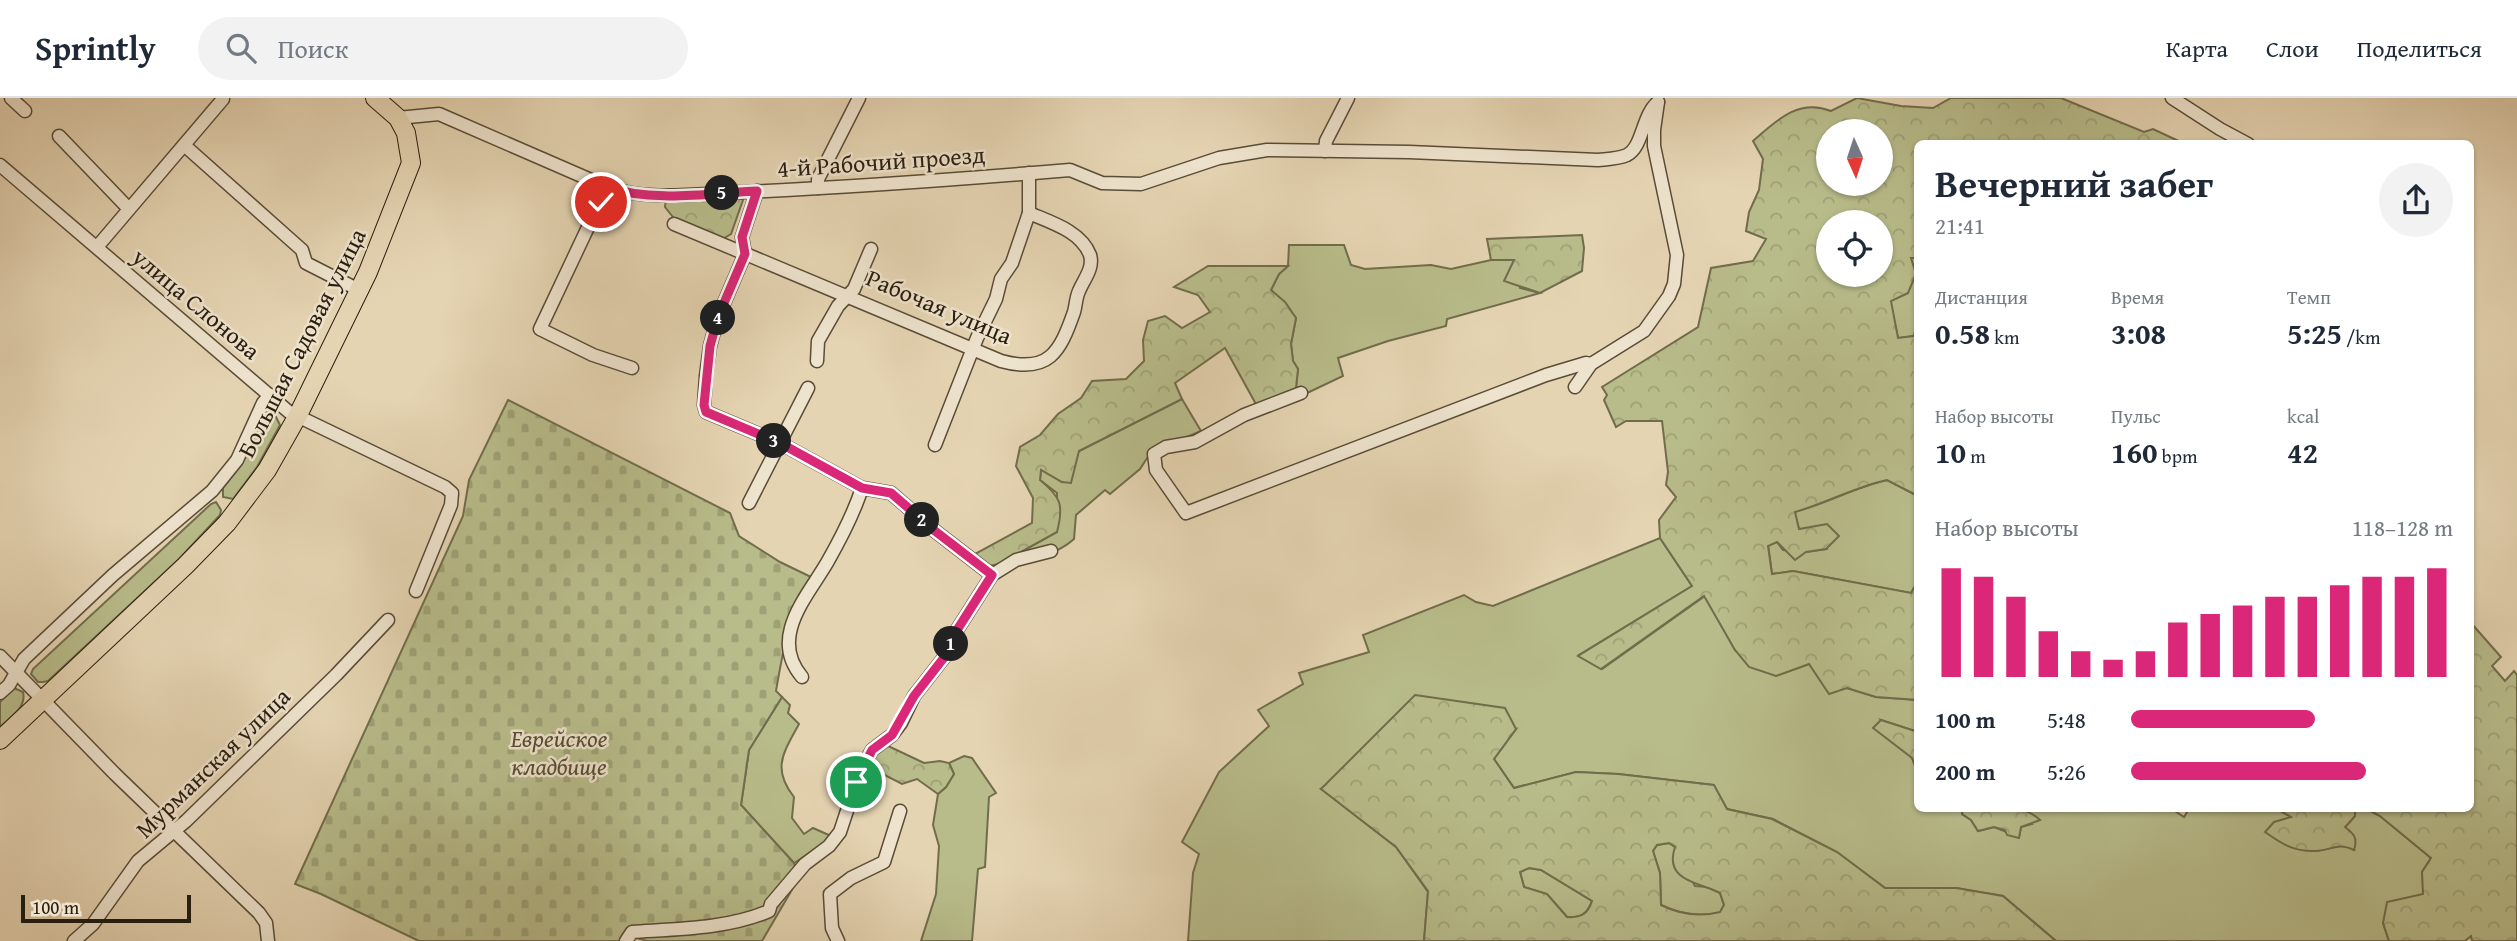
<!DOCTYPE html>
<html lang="ru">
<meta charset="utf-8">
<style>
:root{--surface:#fff;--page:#f2f2f3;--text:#1f2937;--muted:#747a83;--line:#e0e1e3;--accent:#db2777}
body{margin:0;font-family:"Gentium Book Plus",serif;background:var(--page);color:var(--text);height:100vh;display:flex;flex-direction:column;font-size:26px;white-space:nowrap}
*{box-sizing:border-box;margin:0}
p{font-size:23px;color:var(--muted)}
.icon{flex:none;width:38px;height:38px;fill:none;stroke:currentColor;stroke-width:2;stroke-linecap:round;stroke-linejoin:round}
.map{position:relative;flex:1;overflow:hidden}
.drawer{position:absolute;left:1914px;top:42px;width:560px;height:672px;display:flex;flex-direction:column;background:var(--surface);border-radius:10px;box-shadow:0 2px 5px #0004}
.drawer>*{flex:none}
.needle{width:46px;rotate:177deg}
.buttons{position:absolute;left:1816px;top:21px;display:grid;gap:14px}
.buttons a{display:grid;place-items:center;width:77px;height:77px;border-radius:50%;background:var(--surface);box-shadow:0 2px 5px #0004;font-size:35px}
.scale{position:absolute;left:21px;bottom:18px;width:170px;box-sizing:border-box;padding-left:7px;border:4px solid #2a1e0f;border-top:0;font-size:19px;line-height:24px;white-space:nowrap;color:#2a1e0f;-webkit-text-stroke:5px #eee3cd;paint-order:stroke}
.pin{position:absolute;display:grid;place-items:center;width:60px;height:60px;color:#fff;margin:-30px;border:4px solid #fff;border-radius:50%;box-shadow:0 2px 7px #0007}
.km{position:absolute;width:35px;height:35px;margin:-18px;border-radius:50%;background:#222;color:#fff;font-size:19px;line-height:35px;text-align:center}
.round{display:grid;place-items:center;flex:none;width:74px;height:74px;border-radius:37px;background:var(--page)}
.overview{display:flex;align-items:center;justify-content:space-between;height:119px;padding:0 21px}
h1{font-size:38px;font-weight:700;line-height:52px}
.figures{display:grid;grid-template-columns:repeat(3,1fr);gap:10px;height:119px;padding:7px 21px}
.figures div{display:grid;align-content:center}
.figures b{font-size:30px;font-weight:700}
.figures small{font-size:19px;font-weight:400}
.figures p{font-size:19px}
.chart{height:196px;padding:14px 21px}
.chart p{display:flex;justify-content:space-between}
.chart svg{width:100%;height:126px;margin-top:7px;stroke:var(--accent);stroke-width:6}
ul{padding:0 21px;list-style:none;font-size:23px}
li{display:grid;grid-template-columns:112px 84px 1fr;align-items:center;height:52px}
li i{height:18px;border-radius:9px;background:var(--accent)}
header{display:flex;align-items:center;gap:42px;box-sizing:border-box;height:98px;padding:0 35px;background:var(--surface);border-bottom:2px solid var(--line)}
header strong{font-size:33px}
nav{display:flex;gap:38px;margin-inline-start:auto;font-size:24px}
.search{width:490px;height:63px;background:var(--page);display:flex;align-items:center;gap:18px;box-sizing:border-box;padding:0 24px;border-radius:38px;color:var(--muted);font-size:26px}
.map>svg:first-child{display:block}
</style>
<header>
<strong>Sprintly</strong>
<div class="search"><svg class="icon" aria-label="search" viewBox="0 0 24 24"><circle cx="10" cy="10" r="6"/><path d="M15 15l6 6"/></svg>Поиск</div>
<nav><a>Карта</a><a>Слои</a><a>Поделиться</a></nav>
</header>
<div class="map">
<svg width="2517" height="843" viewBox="0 0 2517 843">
<defs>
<pattern id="forest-crowns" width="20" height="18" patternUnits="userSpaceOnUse" patternTransform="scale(1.75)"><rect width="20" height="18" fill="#b8bc8a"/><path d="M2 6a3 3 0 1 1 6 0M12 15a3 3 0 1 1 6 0" fill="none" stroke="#9ea176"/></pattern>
<pattern id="cemetery-stones" width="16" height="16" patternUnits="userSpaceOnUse" patternTransform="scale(1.75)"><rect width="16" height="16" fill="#b8bc8a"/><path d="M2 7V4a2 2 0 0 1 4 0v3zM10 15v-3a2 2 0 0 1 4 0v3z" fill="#9ea176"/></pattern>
</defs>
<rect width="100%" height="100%" fill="#e5d4b2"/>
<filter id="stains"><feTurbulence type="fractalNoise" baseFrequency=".00286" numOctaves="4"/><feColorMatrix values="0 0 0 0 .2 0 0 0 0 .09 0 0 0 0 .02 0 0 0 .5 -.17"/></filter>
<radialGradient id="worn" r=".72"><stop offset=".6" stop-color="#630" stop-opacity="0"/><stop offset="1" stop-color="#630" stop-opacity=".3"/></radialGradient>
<g fill="#b8bc8a" stroke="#716d4c" stroke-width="2">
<polygon points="1289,147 1344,147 1351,167 1365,171 1431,167 1451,171 1491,162 1514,162 1520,190 1540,195 1447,221 1446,228 1388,243 1338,260 1343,278 1305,296 1296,290 1298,271 1293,263 1291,246 1296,220 1271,192 1279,176 1288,168"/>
<polygon points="1911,159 1918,160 1918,222 1914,238 1898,240 1890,203 1908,195"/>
<path d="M 1182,301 L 1201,333 L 1151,354 L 1140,371 L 1110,396 L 1105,392 L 1076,417 L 1074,441 C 1053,460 1026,461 999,466 L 1057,434 L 1057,395 L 1040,382 L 1041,371 L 1062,384 L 1079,353 Z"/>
<polygon points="267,314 275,317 280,327 257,369 233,401 223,399 223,390 242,366 263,317"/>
<path d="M 1887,382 L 1918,398 L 1918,483 L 1911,495 L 1793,473 L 1772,476 L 1768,447 L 1777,444 L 1783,452 L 1806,454 L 1826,451 L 1799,431 L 1794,414 C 1826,406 1855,389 1887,382 Z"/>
<polygon points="216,404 221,412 220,417 179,461 48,583 43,584 38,584 31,576 33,571 211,406"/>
<polygon points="1660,440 1692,488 1579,557 1602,571 1705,498 1735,552 1776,578 1809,566 1847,590 1876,599 1918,602 1918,634 1881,622 1912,660 1918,675 1918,710 1963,711 1962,716 1971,722 1978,733 1994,729 2019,739 2021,729 2032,726 2021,712 2012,711 2172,711 2184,719 2189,711 2277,711 2292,719 2317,753 2344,747 2354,751 2345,729 2355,718 2355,711 2367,711 2380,718 2431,760 2422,774 2424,796 2383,825 2389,843 2056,843 2003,798 1956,790 1885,790 1837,754 1773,721 1727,711 1713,687 1618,676 1576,674 1514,690 1494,661 1516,631 1321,691 1396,749 1428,794 1424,843 1188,843 1193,775 1199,756 1182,744 1219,674 1269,628 1258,612 1303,586 1299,575 1369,554 1363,537 1464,497 1476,504 1493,508"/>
<path d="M 14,590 L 23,594 C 27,609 10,620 0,629 L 0,604 Z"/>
<path d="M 782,599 L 790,607 L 788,615 L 799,626 C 784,654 771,670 794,699 L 792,720 L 804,736 L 813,730 L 831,738 L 827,744 L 794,765 L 741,707 L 749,652 Z"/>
<polygon points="964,658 972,660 996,695 989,699 985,769 978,771 972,843 921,843 936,796 939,748 933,727 938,696 946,689 954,676 949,665"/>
<path d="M 1669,745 L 1675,749 L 1695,788 L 1709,789 L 1720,795 L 1724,807 L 1720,815 C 1700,819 1679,816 1661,807 L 1660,775 L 1653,753 L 1657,747 Z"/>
<path d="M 1529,770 L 1541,772 L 1592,803 C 1587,816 1581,820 1567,819 L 1547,796 L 1524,789 L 1520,774 Z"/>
</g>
<g fill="url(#forest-crowns)" stroke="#716d4c" stroke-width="2" fill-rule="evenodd">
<path d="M 1857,0 L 1901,8 L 1933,10 L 1951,0 L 2061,0 L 2144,34 L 2153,31 L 2183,45 L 1918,46 L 1918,160 L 1911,160 L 1916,176 L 1908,195 L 1891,203 L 1898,240 L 1914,238 L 1918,222 L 1918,398 L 1887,382 C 1855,389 1826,405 1795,414 L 1799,431 L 1827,426 L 1839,438 L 1826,451 L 1806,454 L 1795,462 L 1777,444 L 1768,448 L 1772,476 L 1793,473 L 1911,495 L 1918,483 L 1918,602 L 1876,599 L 1847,590 L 1829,596 L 1809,566 L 1776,578 L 1749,569 L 1735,552 L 1704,498 L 1601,571 L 1578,558 L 1692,488 L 1660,440 L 1659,422 L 1676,399 L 1666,387 L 1668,374 L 1662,323 L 1626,323 L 1616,329 L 1604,302 L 1607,297 L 1602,289 L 1698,229 L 1711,170 L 1753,163 L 1766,141 L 1746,133 L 1749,114 L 1759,92 L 1763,61 L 1753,43 C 1776,23 1798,0 1831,13 ZM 1829,33 L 1881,33 L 1881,86 L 1829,86 ZM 1829,124 L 1881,124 L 1881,177 L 1829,177 Z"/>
<polygon points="740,99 743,102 731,136 721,142 676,123 665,109 666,100"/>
<polygon points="1582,137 1584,150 1582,173 1540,195 1504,183 1514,162 1491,162 1487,141"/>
<path d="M 1208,168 L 1288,168 L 1279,176 L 1271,192 L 1285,204 L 1296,220 L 1291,246 L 1293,263 L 1298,271 L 1296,290 L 1305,296 L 1257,308 L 1225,250 L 1175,285 L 1182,301 L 1079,353 L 1071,385 L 1062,384 L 1041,372 L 1040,382 C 1061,399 1064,407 1057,434 L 999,466 L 989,468 L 973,457 L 1032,425 L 1033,400 L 1016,368 L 1020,349 L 1040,337 L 1058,316 L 1081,300 L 1092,283 L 1126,281 L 1144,263 L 1143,242 L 1148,223 L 1165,218 L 1182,230 L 1210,214 L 1198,197 L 1174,189 Z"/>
<polygon points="2471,525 2501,559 2492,568 2505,583 2514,573 2517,577 2517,843 2472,843 2471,838 2465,843 2389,843 2383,825 2387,804 2423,796 2422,774 2431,760 2380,718 2367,711 2471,710"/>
<path d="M 1415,597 L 1505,610 L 1516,631 L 1494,661 L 1514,690 L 1576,674 L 1618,676 L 1714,687 L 1727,711 L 1772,721 L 1837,754 L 1885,790 L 1956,790 L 2003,798 L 2056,843 L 1424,843 L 1428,793 L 1396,749 L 1321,691 ZM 1669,745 L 1675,749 C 1663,784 1702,785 1720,795 L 1724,807 L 1720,814 C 1700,819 1679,816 1661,807 L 1660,775 L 1653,753 L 1657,747 ZM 1529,770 L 1541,772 L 1592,803 C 1588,816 1581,820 1567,819 L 1547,796 L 1524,789 L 1520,774 Z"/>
<polygon points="1881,622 1918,634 1918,675 1912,660 1873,630"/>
<polygon points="886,647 924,665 940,663 949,665 954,676 946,689 938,696 917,681 902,686 867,668 873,657"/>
<path d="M 1963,711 C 1986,710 2022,704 2040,722 L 2021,729 L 2019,740 L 2007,737 L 2005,732 L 1994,729 L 1978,733 L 1971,722 L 1962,716 Z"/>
<path d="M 2277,711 L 2355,711 L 2355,718 L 2345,729 C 2354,736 2358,740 2354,752 C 2337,744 2333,752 2316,753 C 2294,754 2282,746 2265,734 L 2274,724 L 2291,719 Z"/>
</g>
<path fill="url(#cemetery-stones)" stroke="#716d4c" stroke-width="2" d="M 508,302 L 730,415 L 739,438 L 780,464 L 811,479 C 788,520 784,547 776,593 L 782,599 L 749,652 L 741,707 L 794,765 L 800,778 L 762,843 L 647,843 L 623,836 L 620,843 L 419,843 L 321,796 L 295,786 L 463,418 L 469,382 Z"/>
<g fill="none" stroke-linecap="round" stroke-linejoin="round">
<g stroke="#594c38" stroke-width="15">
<g id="street">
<polyline points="11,0 25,13"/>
<polyline points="2172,0 2220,31 2248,46"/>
<path d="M 398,20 L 439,16 L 607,89 C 651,104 700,95 745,94 C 853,89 962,81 1070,72 L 1102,85 L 1141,86 L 1219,60 L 1267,52 L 1409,54 L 1598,62 C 1607,61 1618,61 1627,57 C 1643,49 1642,17 1658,4"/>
<polyline points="59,38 129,111"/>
<polyline points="184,47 302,152 306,165 359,192"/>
<polyline points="1325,53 1326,43 1348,0"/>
<polyline points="0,67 289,314 445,389 452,395 451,407 416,493"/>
<polyline points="607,89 540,231 593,257 632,270"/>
<polyline points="818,90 818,81 859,0"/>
<polyline points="757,93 742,139 745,156 718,219 710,248 706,278 704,307 706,314 780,345 862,390 891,395 935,433 992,477"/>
<path d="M 674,126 L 1001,263 C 1049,276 1060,254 1074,214 C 1076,207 1076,199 1079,193 C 1084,181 1094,170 1090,157 C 1081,133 1050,124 1029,115"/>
<polyline points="97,149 223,1"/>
<polyline points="817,263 818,243 838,208 854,191 871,151"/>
<polyline points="1575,289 1591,266 1644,233 1669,198 1674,186 1677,157 1654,48 1654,32 1658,4"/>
<polyline points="1301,295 1244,317 1195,344 1166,349 1154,356 1156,372 1186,415 1546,277 1586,265 1591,266"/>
<polyline points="935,347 977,240 996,201 1001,181 1012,165 1029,115 1029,75"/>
<polyline points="749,405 808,290"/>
<polyline points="0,558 115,676 259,815 266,825 268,843"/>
<path d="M 802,579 C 768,539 808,498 828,463 C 841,440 854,415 862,390"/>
<polyline points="0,595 9,587 24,561 113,477 212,393 237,362 263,305 270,297"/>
<polyline points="74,843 93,826 138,763 186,723 336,577 388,522"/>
<path d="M 626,843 L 632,834 C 677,831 727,831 769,813 L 771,806 L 805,766 L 829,748 L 840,734 L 859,676 L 872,652 L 892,637 L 901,625 L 914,598 L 946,557 L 957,532 L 992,477 L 1016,462 L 1051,453"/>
<polyline points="838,843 832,830 830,796 851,780 884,764 900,713"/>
</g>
</g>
<g stroke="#2a1e0f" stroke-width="20">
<polyline id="primary" points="0,642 185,468 227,425 267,372 297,319 368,174 411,65 406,35 398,20 375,0"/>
</g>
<use href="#street" stroke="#eee3cd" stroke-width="12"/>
<use href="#primary" stroke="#e5d4b2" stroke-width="18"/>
</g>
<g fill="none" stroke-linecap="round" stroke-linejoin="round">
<g stroke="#fff" stroke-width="14">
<path id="route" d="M 601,104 L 607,89 C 654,105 709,95 757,93 L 742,139 L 745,156 L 718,219 L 710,248 L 704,307 L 706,314 L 780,345 L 862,390 L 891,395 L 935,433 L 992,477 L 957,532 L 946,557 L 914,598 L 892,637 L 872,652 L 856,684"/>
</g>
<use href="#route" stroke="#db2777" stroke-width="9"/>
</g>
<g text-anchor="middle" stroke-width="5" stroke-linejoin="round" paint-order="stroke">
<g font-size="24" fill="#2a1e0f" stroke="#eee3cd">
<text transform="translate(881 64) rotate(-4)" y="8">4-й Рабочий проезд</text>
<text transform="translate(196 206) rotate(40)" y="8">улица Слонова</text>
<text transform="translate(939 209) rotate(23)" y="8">Рабочая улица</text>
<text transform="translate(302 245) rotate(-63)" y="8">Большая Садовая улица</text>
<text transform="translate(213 665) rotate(-44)" y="8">Мурманская улица</text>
</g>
<g font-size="24" font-style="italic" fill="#554d34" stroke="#eee3cd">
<text x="559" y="649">Еврейское<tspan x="559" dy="28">кладбище</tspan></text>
</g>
</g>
<rect width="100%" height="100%" filter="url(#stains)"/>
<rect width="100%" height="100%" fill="url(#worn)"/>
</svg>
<div class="buttons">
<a><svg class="needle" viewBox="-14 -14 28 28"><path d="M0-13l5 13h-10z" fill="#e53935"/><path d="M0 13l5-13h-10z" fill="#747a83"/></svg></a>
<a><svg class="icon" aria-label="locate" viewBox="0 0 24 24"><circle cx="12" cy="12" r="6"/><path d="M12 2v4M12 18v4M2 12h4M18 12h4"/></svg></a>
</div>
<div class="scale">100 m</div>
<div class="pin" style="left:856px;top:684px;background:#1e9e55"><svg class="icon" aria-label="arrive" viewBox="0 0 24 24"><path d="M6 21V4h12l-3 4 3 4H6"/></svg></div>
<div class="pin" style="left:601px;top:104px;background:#d93025"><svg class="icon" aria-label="check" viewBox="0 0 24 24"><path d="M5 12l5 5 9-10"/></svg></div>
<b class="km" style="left:951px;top:546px">1</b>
<b class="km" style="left:922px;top:422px">2</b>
<b class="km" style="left:774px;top:343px">3</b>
<b class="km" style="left:718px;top:220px">4</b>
<b class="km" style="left:722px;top:95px">5</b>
<section class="drawer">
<div class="overview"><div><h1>Вечерний забег</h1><p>21:41</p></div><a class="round"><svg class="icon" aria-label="share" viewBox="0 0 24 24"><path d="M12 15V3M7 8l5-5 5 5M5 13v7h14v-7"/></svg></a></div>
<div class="figures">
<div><p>Дистанция</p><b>0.58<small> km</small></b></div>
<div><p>Время</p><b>3:08</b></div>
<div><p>Темп</p><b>5:25<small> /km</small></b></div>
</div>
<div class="figures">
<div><p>Набор высоты</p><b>10<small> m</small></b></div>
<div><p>Пульс</p><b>160<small> bpm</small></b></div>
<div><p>kcal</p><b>42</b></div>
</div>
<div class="chart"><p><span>Набор высоты</span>118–128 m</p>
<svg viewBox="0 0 160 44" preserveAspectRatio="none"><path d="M5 44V6M15 44V9M25 44V16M35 44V28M45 44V35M55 44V38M65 44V35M75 44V25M85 44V22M95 44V19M105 44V16M115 44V16M125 44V12M135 44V9M145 44V9M155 44V6"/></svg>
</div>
<ul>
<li><b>100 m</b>5:48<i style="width:57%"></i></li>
<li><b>200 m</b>5:26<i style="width:73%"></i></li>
</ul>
</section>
</div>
